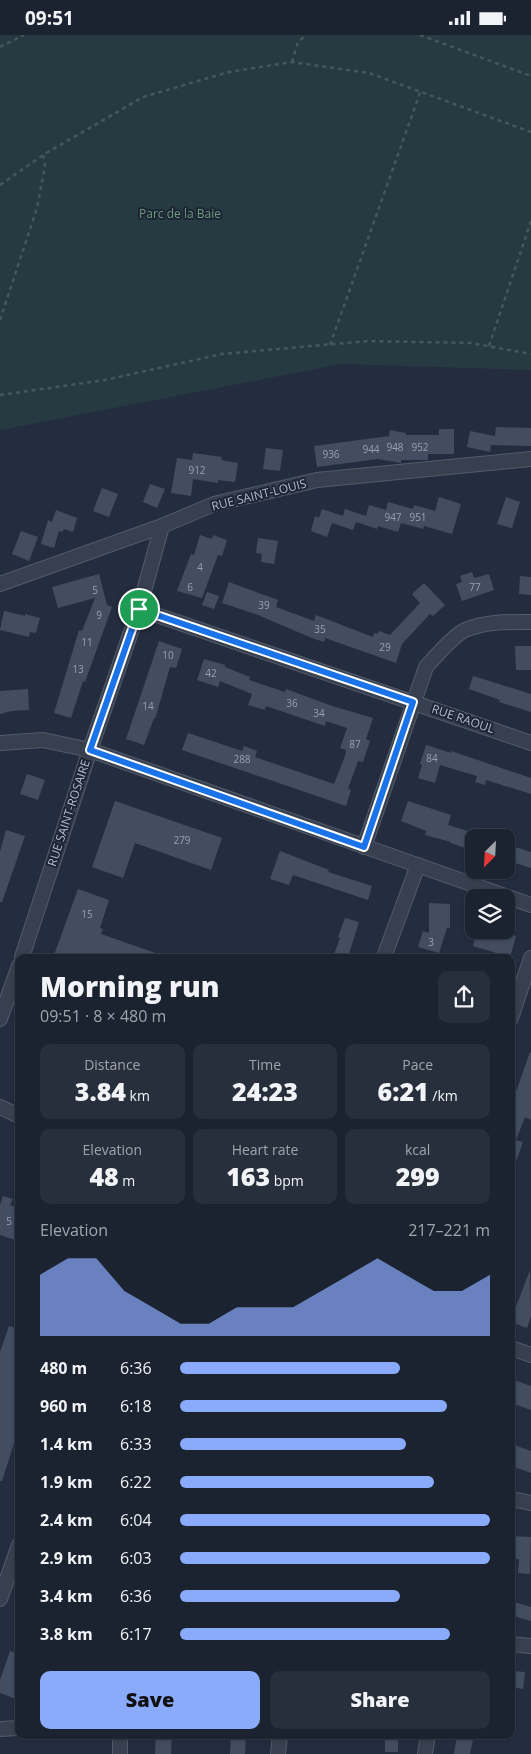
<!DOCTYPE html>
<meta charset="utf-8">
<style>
:root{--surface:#1b2230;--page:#282f3c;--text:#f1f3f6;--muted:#a0a4ab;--line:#393f4c;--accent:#8aaafa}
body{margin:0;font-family:"Open Sans",sans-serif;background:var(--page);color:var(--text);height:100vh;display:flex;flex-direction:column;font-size:19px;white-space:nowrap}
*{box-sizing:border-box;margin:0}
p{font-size:16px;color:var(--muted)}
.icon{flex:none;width:28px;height:28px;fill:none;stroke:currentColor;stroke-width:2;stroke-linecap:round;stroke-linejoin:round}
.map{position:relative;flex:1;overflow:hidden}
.sheet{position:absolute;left:15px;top:919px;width:500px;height:785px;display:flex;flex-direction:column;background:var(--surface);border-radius:10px;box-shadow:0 1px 4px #0004,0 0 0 1px var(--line)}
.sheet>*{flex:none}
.needle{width:32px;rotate:204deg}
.fabs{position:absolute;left:465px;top:794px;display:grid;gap:10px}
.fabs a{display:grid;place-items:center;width:50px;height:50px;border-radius:10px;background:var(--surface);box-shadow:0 1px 4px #0004,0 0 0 1px var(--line);font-size:25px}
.pin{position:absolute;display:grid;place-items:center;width:42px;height:42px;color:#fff;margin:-21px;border:2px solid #fff;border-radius:50%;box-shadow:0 1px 5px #0007}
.round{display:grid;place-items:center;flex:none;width:52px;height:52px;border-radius:10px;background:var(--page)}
.headline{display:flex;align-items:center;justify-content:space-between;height:85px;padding:0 25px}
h1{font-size:28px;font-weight:800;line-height:38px}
.figures{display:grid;grid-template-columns:repeat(3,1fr);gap:8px;height:85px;padding:5px 25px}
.figures div{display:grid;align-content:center;border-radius:10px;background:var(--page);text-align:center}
.figures b{font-size:25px;font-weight:800}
.figures small{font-size:14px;font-weight:400}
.figures p{font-size:14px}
.chart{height:140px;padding:10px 25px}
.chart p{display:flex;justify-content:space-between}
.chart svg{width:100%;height:90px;margin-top:5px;fill:var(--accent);opacity:.7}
.cta{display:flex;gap:10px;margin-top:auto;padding:10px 25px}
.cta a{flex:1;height:58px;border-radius:10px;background:var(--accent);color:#111;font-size:20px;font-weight:800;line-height:58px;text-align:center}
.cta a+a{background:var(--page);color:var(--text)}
ul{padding:0 25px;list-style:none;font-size:16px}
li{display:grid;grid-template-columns:80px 60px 1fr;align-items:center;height:38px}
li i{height:12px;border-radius:6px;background:var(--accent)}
.status{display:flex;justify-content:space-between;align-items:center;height:35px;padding:0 25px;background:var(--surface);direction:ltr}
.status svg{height:14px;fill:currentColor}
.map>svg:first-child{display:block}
</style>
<div class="status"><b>09:51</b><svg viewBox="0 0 49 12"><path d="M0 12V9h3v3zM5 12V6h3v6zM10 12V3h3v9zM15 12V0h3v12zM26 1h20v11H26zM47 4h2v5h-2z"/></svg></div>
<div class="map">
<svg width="531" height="1719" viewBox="0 0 531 1719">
<rect width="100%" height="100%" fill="#242d40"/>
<polygon fill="#263b41" points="0,0 531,0 531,335 341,329 0,395"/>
<g fill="#434d62">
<polygon points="496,392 531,393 531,411 491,410 490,417 467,412 470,396 495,401"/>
<polygon points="439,394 454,394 454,419 428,419 428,425 401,425 401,428 378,424 317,432 314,411 389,401 390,395 406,398 406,400 439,400"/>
<polygon points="266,413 283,415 280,436 263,434"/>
<polygon points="193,418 222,422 221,425 238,428 235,447 218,445 218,448 193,444 191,461 171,458 177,423 192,425"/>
<polygon points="150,449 165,454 157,473 143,467"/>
<polygon points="102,453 118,459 109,482 93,476"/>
<polygon points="439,462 461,469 452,499 424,491 423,494 401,488 398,497 378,491 377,494 356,487 353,495 332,488 327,502 311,496 315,481 319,483 322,474 343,481 345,474 366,481 369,470 386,475 388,467 413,474 414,470 435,476"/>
<polygon points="506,462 520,467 512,493 497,489"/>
<polygon points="56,475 77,483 73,497 64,494 62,497 59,496 54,513 41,509 48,485 52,487"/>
<polygon points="21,496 38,502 29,526 12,519"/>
<polygon points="200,500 212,504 213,500 227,505 222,521 218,520 202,563 177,556 191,519 194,520"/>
<polygon points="258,503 278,506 274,529 261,527 262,519 256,518"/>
<polygon points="472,537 474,543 489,539 494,555 462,566 456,549 462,547 460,541"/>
<polygon points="99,539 107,570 112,572 85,647 83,646 71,683 54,678 79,595 82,596 95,563 58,573 52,552"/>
<polygon points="520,541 531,542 531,560 519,559"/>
<polygon points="229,547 278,565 276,572 314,586 316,580 373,602 374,598 377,599 379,596 390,600 420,568 412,559 424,548 445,570 433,581 430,579 402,609 396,628 325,603 324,607 312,603 258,580 222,568"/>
<polygon points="207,557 219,561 214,574 202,570"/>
<polygon points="4,576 25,581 25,579 40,583 36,598 30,597 29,602 0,595"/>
<polygon points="159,606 182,614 176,633 170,632 155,684 154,683 144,710 126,704"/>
<polygon points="515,611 531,611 531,635 516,635"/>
<polygon points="204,624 225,630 225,632 250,642 249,645 285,657 286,654 332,671 373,683 366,704 370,706 363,727 358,726 348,754 351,755 346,771 182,715 188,698 242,716 244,711 257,716 255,722 334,749 345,721 346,715 340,713 347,693 326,686 325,691 266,671 265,675 248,670 252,659 220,646 218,652 197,645"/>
<polygon points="473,641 531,659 531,677 499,667 500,665 469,654"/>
<polygon points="28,654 29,675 12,676 0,679 0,656"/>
<polygon points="426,710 451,718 451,716 531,743 531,759 486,745 485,750 475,747 477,741 440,730 435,748 418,743 422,730 420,729"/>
<polygon points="27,739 45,745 38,765 20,759"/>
<polygon points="115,766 222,803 211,835 135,808 123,843 92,832"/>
<polygon points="408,766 451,780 448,790 474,798 474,816 451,808 451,807 425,800 426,796 401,786"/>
<polygon points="6,795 25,801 2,867 0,867 0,817"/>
<polygon points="506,809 531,817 531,833 506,825"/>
<polygon points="280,816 329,835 328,837 372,851 368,865 293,840 289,850 270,844"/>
<polygon points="78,854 109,865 100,893 103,894 101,899 164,921 164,922 61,922 54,920"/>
<polygon points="429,868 450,869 450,893 447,893 439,918 418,912 423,896 429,898"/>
<polygon points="345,883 359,887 348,922 333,922 340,903 338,902"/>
<polygon points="478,895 497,895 516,901 510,922 473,911"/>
<polygon points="530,1017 531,1018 531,1085 525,1082 516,1105 523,1107 513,1135 511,1135 511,1071"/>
<polygon points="3,1161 13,1164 10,1170 19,1173 19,1206 0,1200 0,1170"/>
<polygon points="530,1235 531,1281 527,1293 511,1287 511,1285"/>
<polygon points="9,1291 19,1294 19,1387 16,1395 18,1396 2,1446 0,1446 0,1317"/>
<polygon points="511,1344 531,1351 531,1375 511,1368"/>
<polygon points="514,1410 531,1416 531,1438 511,1431 511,1418"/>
<polygon points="511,1501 531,1502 530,1539 518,1538 519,1524 516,1524 516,1516 511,1516"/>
<polygon points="511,1566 531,1572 531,1586 511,1580"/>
<polygon points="10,1616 19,1619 19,1657 16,1664 0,1658 0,1645"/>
<polygon points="511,1636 525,1637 523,1654 511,1652"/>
<polygon points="156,1700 172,1700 171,1719 155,1719"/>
<polygon points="231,1700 246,1700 245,1719 230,1719"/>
<rect x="385" y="1700" width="13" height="17"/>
<polygon points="457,1700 474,1700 470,1719 454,1719"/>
</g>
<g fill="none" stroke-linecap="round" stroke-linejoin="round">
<g stroke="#535b6a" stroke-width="16">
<g id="minor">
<polyline points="0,549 162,491 214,469 317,445 531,424"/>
<polyline points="139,574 531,708"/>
<polyline points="0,708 43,705 90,715 531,870"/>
<path d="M 364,812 L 426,632 C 435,622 454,600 465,595 C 486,586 510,587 531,587"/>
<polyline points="22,922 90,715 139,574 162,491"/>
<polyline points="384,922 418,830"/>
<polyline points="511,983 531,923"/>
<polyline points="0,984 19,931"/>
<polyline points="0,1072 19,1081"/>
<polyline points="511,1313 531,1320"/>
<polyline points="511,1464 531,1468"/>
<polyline points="0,1564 19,1510"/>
<polyline points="511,1609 531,1611"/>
<polyline points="0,1694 19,1693"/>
<polyline points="120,1719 120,1700"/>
<polyline points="278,1719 280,1700"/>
<polyline points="425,1719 428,1700"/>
</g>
</g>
<g stroke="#44585e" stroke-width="2.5" stroke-dasharray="4 4" stroke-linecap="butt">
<polyline points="420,0 531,41"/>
<polyline points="0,12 24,0"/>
<polyline points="292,27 298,7 306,0"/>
<polyline points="0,150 43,120 143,62 229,37 292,27 369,38 531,97"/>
<polyline points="0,285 37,173 45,131 43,120"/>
<polyline points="330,310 421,55"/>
<polyline points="489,311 531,186"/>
<polyline points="0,360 105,345 222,319 368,306 471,308 531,319"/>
</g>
<use href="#minor" stroke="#384050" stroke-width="14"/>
</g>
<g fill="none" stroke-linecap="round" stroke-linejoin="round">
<g stroke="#fff" stroke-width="10">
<polygon id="route" points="139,574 413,667 364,812 90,715"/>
</g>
<use href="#route" stroke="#1a73e8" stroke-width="6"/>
</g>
<g text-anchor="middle" stroke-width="4" stroke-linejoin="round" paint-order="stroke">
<g font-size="10" fill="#98a0b0">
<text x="395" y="416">948</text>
<text x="420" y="416">952</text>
<text x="371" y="418">944</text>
<text x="331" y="423">936</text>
<text x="197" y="439">912</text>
<text x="393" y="486">947</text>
<text x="418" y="486">951</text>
<text x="200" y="536">4</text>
<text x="190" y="556">6</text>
<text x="475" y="556">77</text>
<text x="95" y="559">5</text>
<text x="264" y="574">39</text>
<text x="99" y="584">9</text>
<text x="320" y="598">35</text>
<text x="87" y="611">11</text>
<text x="385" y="616">29</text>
<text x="168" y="624">10</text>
<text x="78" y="638">13</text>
<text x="211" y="642">42</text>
<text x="292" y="672">36</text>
<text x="148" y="675">14</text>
<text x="319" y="682">34</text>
<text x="355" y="713">87</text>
<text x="432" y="727">84</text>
<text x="242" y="728">288</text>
<text x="182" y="809">279</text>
<text x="87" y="883">15</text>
<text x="431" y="911">3</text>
<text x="9" y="1190">5</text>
</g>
<g font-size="12" fill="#6b9c7c" stroke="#1d2535">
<text x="180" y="183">Parc de la Baie</text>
</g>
<g font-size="12" fill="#b5bbca" stroke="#1d2535">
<text transform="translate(259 460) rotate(-14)" y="4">RUE SAINT-LOUIS</text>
<text transform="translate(463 684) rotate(19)" y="4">RUE RAOUL</text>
<text transform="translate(69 778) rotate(-72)" y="4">RUE SAINT-ROSAIRE</text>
</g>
</g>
</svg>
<div class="fabs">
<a><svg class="needle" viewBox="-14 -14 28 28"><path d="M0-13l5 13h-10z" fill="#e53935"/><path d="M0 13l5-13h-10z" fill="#a0a4ab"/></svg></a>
<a><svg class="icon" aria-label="layers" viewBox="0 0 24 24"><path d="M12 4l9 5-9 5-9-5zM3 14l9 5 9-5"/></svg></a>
</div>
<div class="pin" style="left:139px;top:574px;background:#1e9e55"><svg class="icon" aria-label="arrive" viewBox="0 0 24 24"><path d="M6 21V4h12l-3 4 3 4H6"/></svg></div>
<section class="sheet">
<div class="headline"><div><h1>Morning run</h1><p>09:51 · 8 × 480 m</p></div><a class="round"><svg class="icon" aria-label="share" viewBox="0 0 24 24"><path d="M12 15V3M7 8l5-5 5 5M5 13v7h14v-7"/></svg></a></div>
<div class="figures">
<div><p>Distance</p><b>3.84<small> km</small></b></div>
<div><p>Time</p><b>24:23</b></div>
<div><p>Pace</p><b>6:21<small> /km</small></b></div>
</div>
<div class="figures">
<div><p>Elevation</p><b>48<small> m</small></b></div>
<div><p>Heart rate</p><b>163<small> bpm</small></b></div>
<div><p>kcal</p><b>299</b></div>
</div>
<div class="chart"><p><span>Elevation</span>217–221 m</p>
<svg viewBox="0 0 160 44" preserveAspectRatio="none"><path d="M0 44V14L10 6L20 6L30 22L40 30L50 38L60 38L70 30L80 30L90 30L100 22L110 14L120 6L130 14L140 22L150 22L160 14V44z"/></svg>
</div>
<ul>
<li><b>480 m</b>6:36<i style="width:71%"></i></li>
<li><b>960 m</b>6:18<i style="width:86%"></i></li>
<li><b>1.4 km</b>6:33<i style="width:73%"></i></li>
<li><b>1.9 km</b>6:22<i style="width:82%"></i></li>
<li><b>2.4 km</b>6:04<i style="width:100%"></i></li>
<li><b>2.9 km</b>6:03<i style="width:100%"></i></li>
<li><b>3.4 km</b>6:36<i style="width:71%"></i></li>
<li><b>3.8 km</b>6:17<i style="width:87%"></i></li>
</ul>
<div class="cta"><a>Save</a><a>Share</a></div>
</section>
</div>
